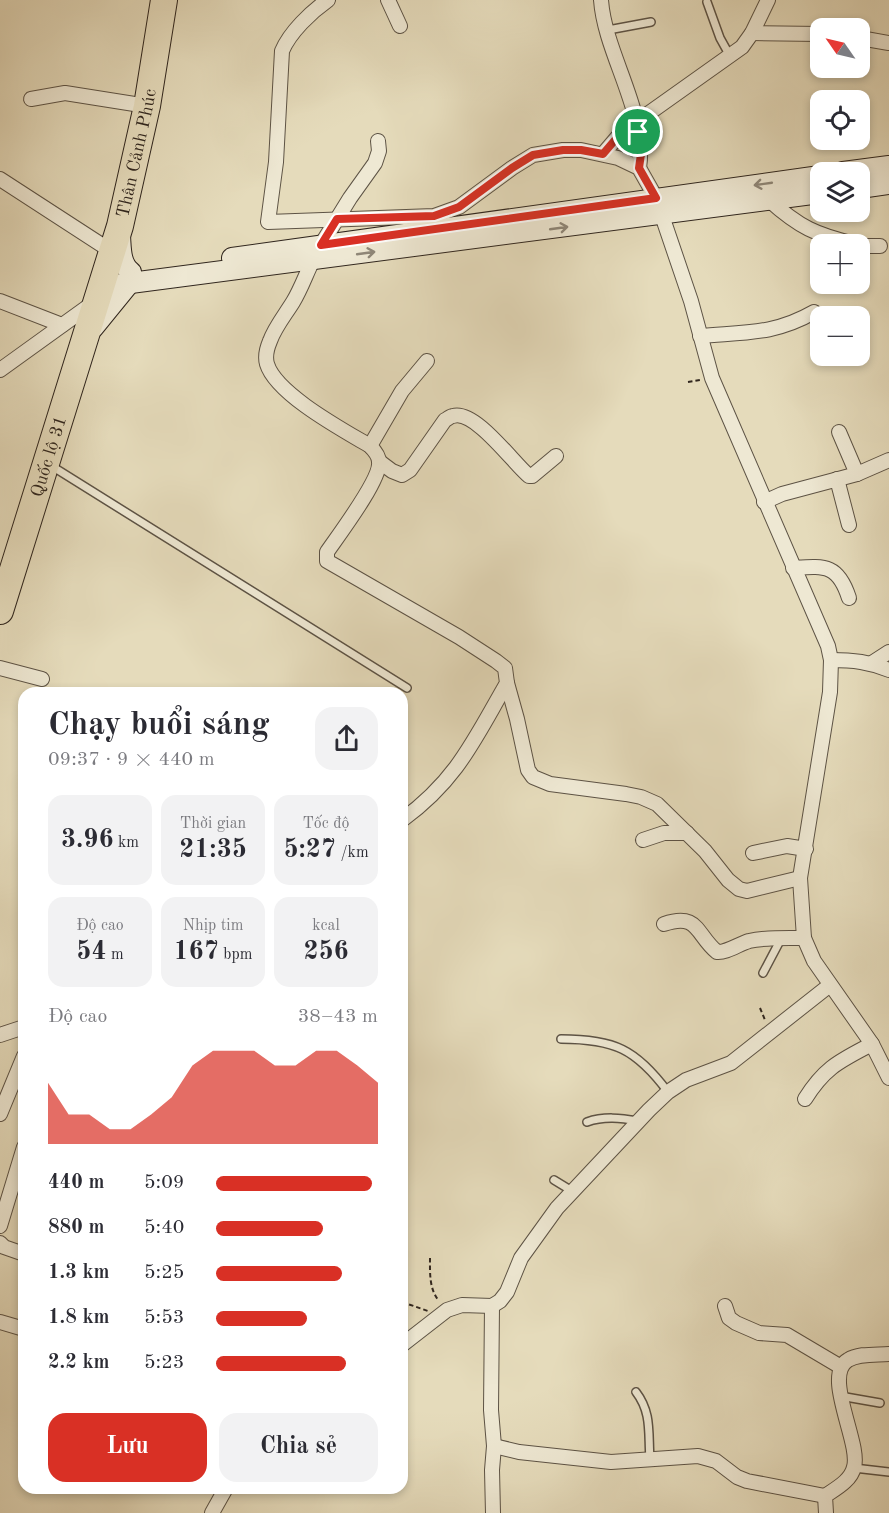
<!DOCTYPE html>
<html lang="vi">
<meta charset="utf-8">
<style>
:root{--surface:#fff;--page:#f2f2f3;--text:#2b2b33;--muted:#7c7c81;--accent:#d93025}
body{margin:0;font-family:"Old Standard TT",serif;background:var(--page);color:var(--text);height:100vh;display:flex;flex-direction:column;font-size:22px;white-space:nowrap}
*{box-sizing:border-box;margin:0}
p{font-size:20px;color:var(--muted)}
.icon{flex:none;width:33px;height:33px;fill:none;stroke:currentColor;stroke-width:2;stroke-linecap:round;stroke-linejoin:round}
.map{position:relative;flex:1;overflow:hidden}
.drawer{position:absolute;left:18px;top:687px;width:390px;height:807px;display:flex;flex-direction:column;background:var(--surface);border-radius:18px;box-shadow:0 3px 9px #0003}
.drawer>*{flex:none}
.needle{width:39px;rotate:304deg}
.tools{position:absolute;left:810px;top:18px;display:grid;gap:12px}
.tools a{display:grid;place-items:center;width:60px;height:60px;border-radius:12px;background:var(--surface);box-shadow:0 3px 9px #0003;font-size:30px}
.pin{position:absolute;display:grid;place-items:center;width:51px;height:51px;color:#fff;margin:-26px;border:3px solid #fff;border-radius:50%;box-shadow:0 2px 6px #0007}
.round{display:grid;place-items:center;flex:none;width:63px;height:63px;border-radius:18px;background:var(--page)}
.headline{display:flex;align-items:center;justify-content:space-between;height:102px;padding:0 30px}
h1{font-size:33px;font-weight:700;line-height:45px}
.stats{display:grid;grid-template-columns:repeat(3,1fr);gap:9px;height:102px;padding:6px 30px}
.stats div{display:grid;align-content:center;border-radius:15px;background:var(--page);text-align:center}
.stats b{font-size:26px;font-weight:700}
.stats small{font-size:16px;font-weight:400}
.stats p{font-size:16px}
.chart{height:168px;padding:12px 30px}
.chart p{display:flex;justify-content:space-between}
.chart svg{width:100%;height:108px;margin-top:6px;fill:var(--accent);opacity:.7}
.primary-button{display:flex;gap:12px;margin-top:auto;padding:12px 30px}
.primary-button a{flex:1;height:69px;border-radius:18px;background:var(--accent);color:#fff;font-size:24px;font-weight:700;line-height:69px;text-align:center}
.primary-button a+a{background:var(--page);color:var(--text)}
ul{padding:0 30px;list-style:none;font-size:20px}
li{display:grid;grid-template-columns:96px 72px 1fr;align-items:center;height:45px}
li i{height:15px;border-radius:8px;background:var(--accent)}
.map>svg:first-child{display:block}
</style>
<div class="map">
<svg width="889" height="1513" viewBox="0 0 889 1513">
<rect width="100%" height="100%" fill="#e5dbbb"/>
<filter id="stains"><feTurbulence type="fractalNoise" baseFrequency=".00333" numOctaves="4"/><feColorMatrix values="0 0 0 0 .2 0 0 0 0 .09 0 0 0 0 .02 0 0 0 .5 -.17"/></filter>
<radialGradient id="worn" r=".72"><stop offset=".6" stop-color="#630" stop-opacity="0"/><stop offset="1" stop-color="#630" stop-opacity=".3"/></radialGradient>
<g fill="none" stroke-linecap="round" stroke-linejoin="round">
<g stroke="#5d5345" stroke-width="10">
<g id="lane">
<polyline points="707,2 720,38 730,56"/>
<polyline points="608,30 651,22"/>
<polyline points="50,465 407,688"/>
<polyline points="763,973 782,937"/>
<path d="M 561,1039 C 614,1039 636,1049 668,1092"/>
<path d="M 587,1122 C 604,1116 621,1118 638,1121"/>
<polyline points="554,1180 572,1191"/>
<path d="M 636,1392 C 652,1413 648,1433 650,1459"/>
<polyline points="840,1396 880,1403"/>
<polyline points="854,1468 889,1472"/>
</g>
</g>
<g stroke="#5d5345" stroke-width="16">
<g id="street">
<path d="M 328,0 C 311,12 290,32 282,51 L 276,162 L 268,222 L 434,216 L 459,207 L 512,168 L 533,155 L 563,150 L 581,150 L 618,158 L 639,168 L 656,198 L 691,301 L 712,378 L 828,646 L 831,660 L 830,692 L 800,878 L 804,938 L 814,961 L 872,1044 L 889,1078"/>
<polyline points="388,0 400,26"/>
<path d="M 601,0 C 605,55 648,112 639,168"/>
<polyline points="752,33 820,34"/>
<polyline points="860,38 889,43"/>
<polyline points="31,99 65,93 147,106"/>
<polyline points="603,154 621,133 742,47 752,33 768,0"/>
<polyline points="0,179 111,251"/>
<path d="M 769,200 C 799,227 816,235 855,244"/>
<polyline points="321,245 350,198 375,163 379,151 378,141"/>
<polyline points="860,246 880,246"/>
<path d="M 313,260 C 306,274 301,289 293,302 C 285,315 275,327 270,341 C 267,348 265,357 267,364 C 276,394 343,430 370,446 C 374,450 379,456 379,462 C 381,479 338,536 327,552 L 327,561 L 459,637 L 496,661 L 505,668 L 507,683 C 474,740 457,780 402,820"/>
<polyline points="0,301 62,325"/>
<path d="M 700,336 C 744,332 774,335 814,312"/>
<polyline points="0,370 93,303"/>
<polyline points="839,432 857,474"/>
<polyline points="370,446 402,391 427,361"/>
<path d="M 380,462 L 392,471 L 402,475 L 410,470 L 445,420 C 448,419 450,416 453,416 C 475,409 514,464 529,476 L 532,476 L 556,456"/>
<polyline points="837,479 849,525"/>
<polyline points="764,502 782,494 857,474 889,460"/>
<path d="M 793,568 C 825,566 838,564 849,598"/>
<path d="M 831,660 C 853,660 870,662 889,670"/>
<polyline points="872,663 889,652"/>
<polyline points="0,668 42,679"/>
<polyline points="507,683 517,719 528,770 533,777 550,784 626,794 641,797 657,804 705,851 728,880 739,889 747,891 800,878"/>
<polyline points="643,840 664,833 687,833"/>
<polyline points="753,853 787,846 806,849"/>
<path d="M 664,924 C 699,912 696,935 717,952 C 726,953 739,944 749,941 C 767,937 786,938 804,938"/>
<polyline points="0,1035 24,1027"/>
<path d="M 805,1099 C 825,1067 840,1061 872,1044"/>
<polyline points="0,1114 24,1056"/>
<polyline points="0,1226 24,1147"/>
<polyline points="0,1243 4,1247 24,1254"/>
<polyline points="492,1306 491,1410 494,1446 492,1470 493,1513"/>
<polyline points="725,1306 729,1318 736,1323 759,1333 787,1335 841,1367"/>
<polyline points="0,1322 24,1329"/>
<polyline points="402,1345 447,1310 462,1305 492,1306 500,1301 507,1292 521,1258 557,1208 649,1110 668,1092 686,1080 731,1063 830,985"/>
<polyline points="494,1446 519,1452 611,1462 698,1456 716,1461 737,1477 747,1481 825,1496"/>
<polyline points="212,1513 226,1488"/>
<path d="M 826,1513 L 825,1496 C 835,1489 851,1481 854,1467 C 861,1443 822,1375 848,1360 C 859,1353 876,1355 889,1354"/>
</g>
</g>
<g stroke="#30261e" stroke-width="22">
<g id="secondary">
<polyline points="843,172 889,166"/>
<polyline points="860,188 889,184"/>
<path d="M 120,236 C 121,248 120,264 131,272"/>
<polyline points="232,258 820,176"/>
<polyline points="100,287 820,193"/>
<polyline points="93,328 128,285"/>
</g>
</g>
<g stroke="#30261e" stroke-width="28">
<g id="highway">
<path id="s1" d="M 0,611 L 120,226 L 147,106 L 164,0"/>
</g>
</g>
<g stroke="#30261e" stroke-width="2" stroke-dasharray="4.5 3" stroke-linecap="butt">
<polyline points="688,382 700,380"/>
<polyline points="760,1008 765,1020"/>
<path d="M 430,1258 C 430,1273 429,1289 439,1301"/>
<polyline points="402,1302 428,1311"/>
</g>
<use href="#lane" stroke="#eee8d3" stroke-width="7"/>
<use href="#street" stroke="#eee8d3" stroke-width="14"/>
<use href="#secondary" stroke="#eee8d3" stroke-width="20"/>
<use href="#highway" stroke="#e5dbbb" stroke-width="26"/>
</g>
<defs><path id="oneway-shaft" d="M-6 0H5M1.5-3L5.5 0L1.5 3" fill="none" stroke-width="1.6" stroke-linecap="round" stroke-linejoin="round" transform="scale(1.5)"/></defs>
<g stroke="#8f8778">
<use href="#oneway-shaft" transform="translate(763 184) rotate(172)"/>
<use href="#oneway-shaft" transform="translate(559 228) rotate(-8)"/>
<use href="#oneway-shaft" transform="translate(366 253) rotate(-8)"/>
</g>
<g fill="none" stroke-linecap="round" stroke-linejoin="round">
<g stroke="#fff" stroke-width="12">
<polygon id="route" points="636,122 641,154 639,168 656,198 321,245 337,219 434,216 459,207 512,168 533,155 563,150 581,150 603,154 621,133"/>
</g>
<use href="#route" stroke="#d93025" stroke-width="8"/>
</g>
<g text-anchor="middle" stroke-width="4.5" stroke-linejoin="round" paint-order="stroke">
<g font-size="18" fill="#30261e" stroke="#eee8d3">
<text dy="6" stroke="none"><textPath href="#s1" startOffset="478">Thân Cảnh Phúc</textPath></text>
<text dy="6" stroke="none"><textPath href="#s1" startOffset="162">Quốc lộ 31</textPath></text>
</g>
</g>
<rect width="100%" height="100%" filter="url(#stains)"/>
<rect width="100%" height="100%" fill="url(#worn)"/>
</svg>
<div class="tools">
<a><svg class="needle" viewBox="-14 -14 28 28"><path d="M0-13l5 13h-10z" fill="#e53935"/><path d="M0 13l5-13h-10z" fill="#7c7c81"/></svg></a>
<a><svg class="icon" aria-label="locate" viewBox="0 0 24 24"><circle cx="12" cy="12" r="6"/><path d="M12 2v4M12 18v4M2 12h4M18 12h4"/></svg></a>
<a><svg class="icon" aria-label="layers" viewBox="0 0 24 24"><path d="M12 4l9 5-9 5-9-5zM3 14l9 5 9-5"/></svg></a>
<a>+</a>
<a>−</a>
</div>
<div class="pin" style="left:638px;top:132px;background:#1e9e55"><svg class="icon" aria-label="arrive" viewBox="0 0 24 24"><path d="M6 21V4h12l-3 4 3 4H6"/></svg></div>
<section class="drawer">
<div class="headline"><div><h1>Chạy buổi sáng</h1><p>09:37 · 9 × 440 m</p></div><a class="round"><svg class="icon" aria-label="share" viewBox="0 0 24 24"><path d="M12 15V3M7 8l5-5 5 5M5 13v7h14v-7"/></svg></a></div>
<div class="stats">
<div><b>3.96<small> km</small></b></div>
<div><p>Thời gian</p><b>21:35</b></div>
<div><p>Tốc độ</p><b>5:27<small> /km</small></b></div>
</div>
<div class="stats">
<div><p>Độ cao</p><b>54<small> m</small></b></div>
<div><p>Nhịp tim</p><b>167<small> bpm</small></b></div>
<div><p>kcal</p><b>256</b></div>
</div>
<div class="chart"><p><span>Độ cao</span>38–43 m</p>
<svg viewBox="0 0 160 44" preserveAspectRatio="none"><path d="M0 44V19L10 32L20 32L30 38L40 38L50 32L60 25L70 12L80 6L90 6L100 6L110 12L120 12L130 6L140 6L150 12L160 19V44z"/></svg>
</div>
<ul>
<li><b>440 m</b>5:09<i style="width:96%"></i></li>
<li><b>880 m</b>5:40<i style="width:66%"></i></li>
<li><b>1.3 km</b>5:25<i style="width:78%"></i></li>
<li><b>1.8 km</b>5:53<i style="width:56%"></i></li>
<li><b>2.2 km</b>5:23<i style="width:80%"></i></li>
</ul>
<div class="primary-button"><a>Lưu</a><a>Chia sẻ</a></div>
</section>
</div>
